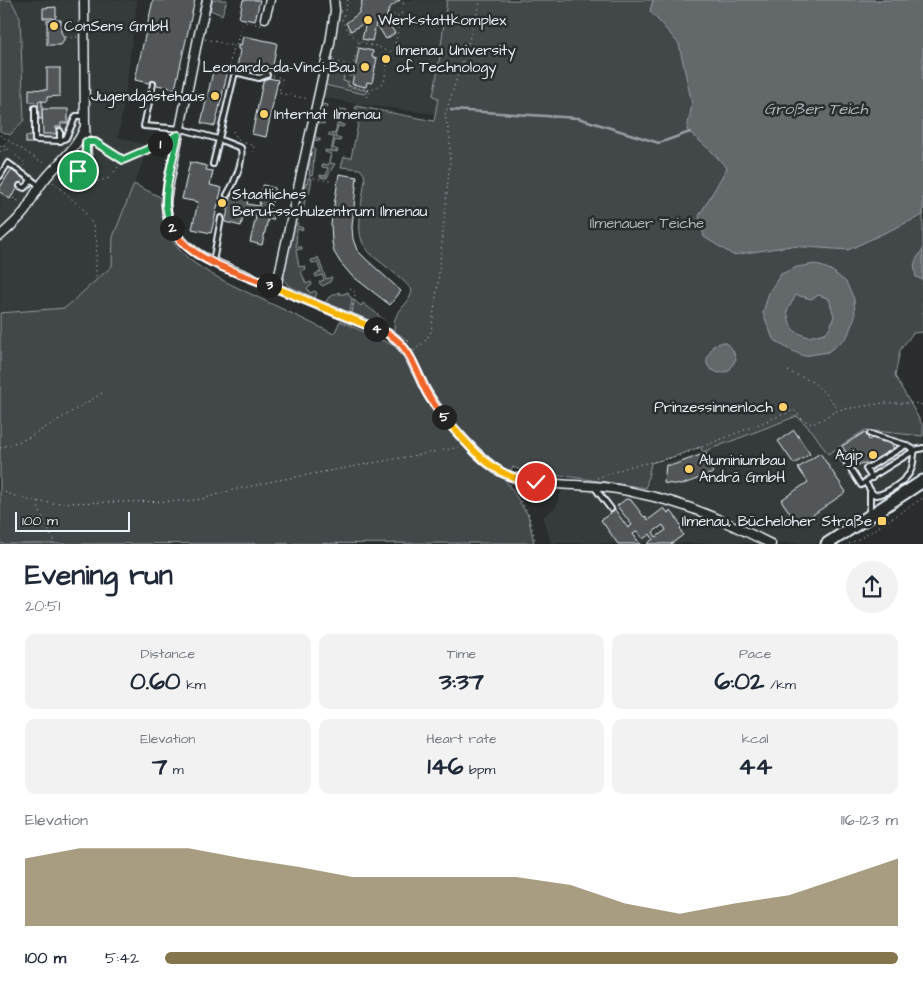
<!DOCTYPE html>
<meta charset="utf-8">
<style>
:root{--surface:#fff;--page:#f2f2f3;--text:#1f2937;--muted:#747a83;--accent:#84754c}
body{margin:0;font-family:"Architects Daughter",sans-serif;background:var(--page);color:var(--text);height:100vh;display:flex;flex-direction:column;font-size:19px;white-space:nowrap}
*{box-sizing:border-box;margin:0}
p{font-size:16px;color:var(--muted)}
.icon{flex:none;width:28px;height:28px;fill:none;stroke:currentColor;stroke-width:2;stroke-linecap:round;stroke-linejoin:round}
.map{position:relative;height:544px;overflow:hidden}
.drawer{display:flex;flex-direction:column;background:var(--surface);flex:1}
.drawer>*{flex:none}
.scale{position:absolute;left:15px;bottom:12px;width:115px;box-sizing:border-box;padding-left:5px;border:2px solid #e8f1f8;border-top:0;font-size:14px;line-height:18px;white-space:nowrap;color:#e8f1f8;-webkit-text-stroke:4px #2a2d2e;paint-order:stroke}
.pin{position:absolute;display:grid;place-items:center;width:42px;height:42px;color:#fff;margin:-21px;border:2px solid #fff;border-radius:50%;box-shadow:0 1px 5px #0007}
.km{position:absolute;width:25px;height:25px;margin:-12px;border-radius:50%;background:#222;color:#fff;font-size:14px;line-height:25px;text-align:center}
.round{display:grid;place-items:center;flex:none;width:52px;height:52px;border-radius:26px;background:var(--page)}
.overview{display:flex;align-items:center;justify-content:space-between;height:85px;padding:0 25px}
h1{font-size:28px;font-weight:800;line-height:38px}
.metrics{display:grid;grid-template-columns:repeat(3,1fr);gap:8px;height:85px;padding:5px 25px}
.metrics div{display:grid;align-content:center;border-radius:10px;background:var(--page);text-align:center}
.metrics b{font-size:25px;font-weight:800}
.metrics small{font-size:14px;font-weight:400}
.metrics p{font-size:14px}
.chart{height:140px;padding:10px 25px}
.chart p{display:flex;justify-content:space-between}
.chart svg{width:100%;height:90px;margin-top:5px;fill:var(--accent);opacity:.7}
ul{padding:0 25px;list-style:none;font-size:16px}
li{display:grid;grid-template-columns:80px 60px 1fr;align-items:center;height:38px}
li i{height:12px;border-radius:6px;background:var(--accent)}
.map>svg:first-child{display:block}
</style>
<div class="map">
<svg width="923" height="544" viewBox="0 0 923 544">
<rect width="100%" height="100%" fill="#2a2d2e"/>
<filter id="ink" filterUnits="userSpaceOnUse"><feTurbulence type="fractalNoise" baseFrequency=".02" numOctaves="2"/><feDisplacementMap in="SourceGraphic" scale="10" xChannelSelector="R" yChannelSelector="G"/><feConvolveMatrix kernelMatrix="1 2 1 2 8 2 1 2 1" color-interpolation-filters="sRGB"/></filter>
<g filter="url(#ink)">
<g fill="#363a3b">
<polygon points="11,0 137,0 125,97 118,137 149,146 113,237 112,266 65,308 0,313 0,144 2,145 24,120 20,18"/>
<polygon points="336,0 453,0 435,114 357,104 322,97 335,20"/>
<polygon points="797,416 813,432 828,454 865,430 923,436 923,475 816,543 551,543 543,517 556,507 562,488 592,490 640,498 647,488 649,481 651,464 677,460 703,452"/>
</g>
<g fill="#424648" stroke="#959ca0">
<polygon points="0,0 11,0 20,18 24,120 10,135 0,131"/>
<polygon points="213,0 227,0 222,15 210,10"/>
<path d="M 447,0 L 923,0 L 923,332 L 913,333 L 900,350 L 895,376 L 923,426 L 923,436 L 865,430 L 828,454 L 813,432 L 797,416 L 703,452 L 700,447 L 676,456 L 651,463 L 646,488 L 572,477 L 528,473 L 513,467 L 508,474 L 506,481 L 528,515 L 534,543 L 0,544 L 0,313 L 65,308 L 112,266 L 113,237 L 134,184 L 162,198 C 164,214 165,229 174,243 C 191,268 233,285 261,299 C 285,310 309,322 334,334 L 340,321 L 397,347 L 409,341 L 394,331 C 394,327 394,323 395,319 C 399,308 411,302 412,290 C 404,280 393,272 383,264 C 375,258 366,251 362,241 C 356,228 363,195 365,179 L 364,174 L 360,169 L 341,167 L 344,157 L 351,158 L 361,110 L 355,109 L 356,106 L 434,121 L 438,98 L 433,96 L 438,69 Z"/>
<polygon points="332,47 333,49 332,72 344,76 343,81 348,82 348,86 368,91 364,94 325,85 324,82"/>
<path d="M 321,104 L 328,105 L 327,108 L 321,107 L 319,118 L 325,119 L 324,124 L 318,123 L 315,137 L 320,139 L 320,141 L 314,140 L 313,148 L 315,149 C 313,158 314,167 312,176 L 309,175 L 310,170 L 308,169 L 310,164 L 309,150 L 319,106 Z"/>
<polygon points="340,109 347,110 346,113 341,112 338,123 344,125 343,127 338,126 335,137 341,139 340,141 335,140 333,148 338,150 337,152 332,151 330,163 335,164 330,172 327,178 320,177 320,175 326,176 328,168 322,167 323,164 328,165 331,154 325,152 325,150 331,151 334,137 329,136 329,133 335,134 339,115 333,113 334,111 340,112"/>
<circle cx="76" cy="160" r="5.5"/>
<polygon points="308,178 312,179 309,194 306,194 303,212 299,212 297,226 303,228 302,230 297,229 296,247 302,247 302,249 296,250 299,267 305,266 306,269 301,271 306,284 311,282 312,285 307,288 310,293 315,291 317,293 315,298 289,286 286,283 283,274 296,213 303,194 305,184 307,184"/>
<polygon points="318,257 326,279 332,277 330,282 323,286 321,285 319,282 324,280 322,275 316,277 315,274 321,272 317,262 312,263 311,260 316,259"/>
<polygon points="339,292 339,294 345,294 346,292 349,293 348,295 352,298 350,313 325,303 329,297"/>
<path d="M 354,300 L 361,306 L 363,303 C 371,310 383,316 386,326 L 384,326 L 352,313 Z"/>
</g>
<g fill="#63686b" stroke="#989fa3" fill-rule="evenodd">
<polygon points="653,0 923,0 923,215 848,250 791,246 733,255 704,237 699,216 727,168 710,150 687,130 692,104 679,44 650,11"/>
<path d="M 923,250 L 923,280 L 916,277 C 913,263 914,261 923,250 Z"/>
<path d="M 815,264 L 831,270 L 846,282 L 854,299 L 855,316 L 847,337 L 828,352 L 804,356 L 788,349 L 773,339 L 763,313 L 769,292 L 781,274 L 797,267 ZM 796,295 L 811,299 L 819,295 L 829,299 L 834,316 L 830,328 L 825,333 L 808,337 C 789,329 792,330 787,311 Z"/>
<path d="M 723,342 C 732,346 733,350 736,359 L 729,371 L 719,373 C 716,372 709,369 708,366 C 704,360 711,351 713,346 Z"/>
</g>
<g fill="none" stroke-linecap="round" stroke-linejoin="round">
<polyline stroke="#989fa3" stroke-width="2.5" points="451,110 578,118 659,143 690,132"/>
</g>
<g fill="#535759" stroke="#e8f1f8" fill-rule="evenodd">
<polygon points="153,0 195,0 175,89 135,80"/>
<polygon points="243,0 260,0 255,21 239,18"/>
<polygon points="361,0 400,0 389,8 386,19 395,33 386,39 376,23 372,41 362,39 366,22 351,31 346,23 359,13 362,2"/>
<polygon points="56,7 56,17 55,17 55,20 61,20 61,32 64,37 64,40 61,45 47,45 47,20 53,20 53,18 43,18 43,8"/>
<polygon points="243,36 277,43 272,71 251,66 250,71 237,68 240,50 238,49 238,45 241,46"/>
<polygon points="359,48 373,51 372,57 377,58 372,83 367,82 366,87 352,84"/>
<polygon points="214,67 228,70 215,126 201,123"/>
<polygon points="47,68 60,68 60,96 47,97 47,101 29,102 29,89 47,90"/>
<polygon points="264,77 278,80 266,137 252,134"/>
<polygon points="38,101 42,101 42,119 39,119"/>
<polygon points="42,109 68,109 68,123 61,123 61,127 56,127 56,134 43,134"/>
<rect x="26" y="136" width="6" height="7"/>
<polygon points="190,162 207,166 206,170 213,171 210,185 222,188 219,199 230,201 232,191 249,195 247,204 259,206 263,185 275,188 270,211 275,212 273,220 268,219 262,245 250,242 256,217 244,214 241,226 225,222 229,206 218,204 211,233 192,229 198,202 182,199"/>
<polygon points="11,170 24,179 13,195 12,195 10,199 0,192 0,186 1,186"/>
<polygon points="339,174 357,177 352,227 353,239 357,250 367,260 401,291 390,305 351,275 340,262 334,252 332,242 331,224"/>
<polygon points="794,430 810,454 794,464 778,441"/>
<polygon points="865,432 869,440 872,438 880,440 882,442 884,441 890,442 902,461 878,477 871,465 862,463 854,468 847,456 847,454 842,446"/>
<polygon points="706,453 713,473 681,485 664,483 666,465 673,465"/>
<polygon points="820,453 846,492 798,525 781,500 808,482 798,468"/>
<path d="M 626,499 L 631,500 L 644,517 L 645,516 L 648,520 L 664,508 L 668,513 L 671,511 L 678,520 L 678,521 L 682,527 L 680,529 L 683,535 L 671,544 L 647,544 L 653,539 L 650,534 L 643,539 L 637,531 L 633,534 L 640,544 L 618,544 L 601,520 L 615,510 L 628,528 L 632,525 L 617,506 ZM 663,525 L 666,530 L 656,537 L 653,532 Z"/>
</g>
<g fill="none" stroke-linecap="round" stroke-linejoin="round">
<g stroke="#e8f1f8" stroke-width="8">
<g id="lane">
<path d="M 153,84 L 144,126 L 182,129 L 218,139 L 241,148 C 244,161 234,184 227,195"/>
<polyline points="35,108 35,140 60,141 66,138 76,116 85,116"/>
<polyline points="60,131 60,141"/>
<polyline points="213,164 235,72 259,78 267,75"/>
<polyline points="0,176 8,163 40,186"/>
<polyline points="20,186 24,188 28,185 31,179"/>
<polyline points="213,262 221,218"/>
<polyline points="870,434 906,445"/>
<polyline points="841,454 861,485 865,482"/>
<path d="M 872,478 L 866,469 L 906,445 L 915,450 C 913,456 914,463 911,470 C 907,480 887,494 876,495 L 873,494 L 865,482 L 876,474 L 915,450 L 923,448"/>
<polyline points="595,488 611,509"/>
<polyline points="868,515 870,506 870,492"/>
</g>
</g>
<g stroke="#e8f1f8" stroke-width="11">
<g id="street">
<path d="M 207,0 L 198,38 L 168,189 C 167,194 166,199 166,204 C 166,233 190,251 213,262 L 389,334 C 411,350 415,371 428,394 C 441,415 458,434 476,452 C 482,458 489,464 496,469 C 523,487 561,483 592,486 C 608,487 625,490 641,494 C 687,503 729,523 771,544"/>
<polyline points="265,18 270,0"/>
<polyline points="61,162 69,168 78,171 82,169 87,158 85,127 84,0"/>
<path d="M 0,236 C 9,228 18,220 25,211 C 32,200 37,188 46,178 C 59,162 77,148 84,129"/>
<polyline points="276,288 330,43 335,11 334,0"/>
</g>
</g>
<g stroke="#e8f1f8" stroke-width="15">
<polyline id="secondary" points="827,544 923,481"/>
</g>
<g stroke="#e8f1f8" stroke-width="1" stroke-dasharray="1 4" stroke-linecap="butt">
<polyline points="348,0 342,21 350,33 359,41 369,45 377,46 388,52"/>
<polyline points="388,13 411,21"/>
<polyline points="66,37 77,37"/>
<polyline points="205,39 233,46"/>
<polyline points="359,42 348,85 371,90"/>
<polyline points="394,48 402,51"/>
<polyline points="334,61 355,67"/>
<polyline points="334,63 333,71 334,72 337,73 344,64"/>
<polyline points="231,69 229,68 233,46 236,47 241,26 247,22 264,26"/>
<polyline points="338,73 351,76"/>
<polyline points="273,76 282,78 279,93"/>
<polyline points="275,94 279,93 309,99"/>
<polyline points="366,97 372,90 384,82 389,53 394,47 398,32 404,0"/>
<polyline points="233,131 239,141"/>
<polyline points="0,135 46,165"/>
<polyline points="94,142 122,160"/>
<polyline points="245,143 254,146 253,152"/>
<path d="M 0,147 L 2,145 C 9,149 19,158 25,163 L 23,166"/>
<polyline points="0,152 2,150 8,150"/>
<polyline points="309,177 330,181"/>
<polyline points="78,179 95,182 110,178 123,160 170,139"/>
<polyline points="53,182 83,209 93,225 97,243 96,260 96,278"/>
<polyline points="13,198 20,202"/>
<polyline points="350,288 356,293 353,299 352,311"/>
<polyline points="414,351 426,340 431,332 438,283 450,161 450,138 445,115 469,40 481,0"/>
<polyline points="788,371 813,382 827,395 838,409"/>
<polyline points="0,448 28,438 104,392"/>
<polyline points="597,478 631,466 677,457 794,410 803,420 812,424 817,422 838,410 884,403 913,403 923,405"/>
<polyline points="510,484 528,512 536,544"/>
<path d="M 0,490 C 20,499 32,502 53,503 L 185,501 L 202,499 L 233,490 L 279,480 L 461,447"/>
<polyline points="36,503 55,544"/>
<polyline points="849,544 866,535 923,498"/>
</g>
<use href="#lane" stroke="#2a2d2e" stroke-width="4"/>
<use href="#street" stroke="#2a2d2e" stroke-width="8"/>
<use href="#secondary" stroke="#2a2d2e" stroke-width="11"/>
</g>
</g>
<g fill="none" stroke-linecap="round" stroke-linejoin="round" filter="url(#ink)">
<g stroke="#fff" stroke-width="10">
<path id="split-1" d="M 78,171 C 88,164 86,153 86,142 L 95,142 L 123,160 L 160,144"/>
</g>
<g stroke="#fff" stroke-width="10">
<path id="split-2" d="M 160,144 L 178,135 C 174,156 165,184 166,205 C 167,214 169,221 172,228"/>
</g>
<g stroke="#fff" stroke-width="10">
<path id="split-3" d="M 172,228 C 190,261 237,272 269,285"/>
</g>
<g stroke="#fff" stroke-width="10">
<polyline id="split-4" points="269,285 376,329"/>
</g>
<g stroke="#fff" stroke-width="10">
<path id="split-5" d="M 376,329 C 380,331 386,332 390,335 C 410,347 416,371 426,391 C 431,400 437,409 444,417"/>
</g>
<g stroke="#fff" stroke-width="10">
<path id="split-6" d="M 444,417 C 461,437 484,466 510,476 C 518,479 528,480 536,482"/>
</g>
<use href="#split-1" stroke="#22a559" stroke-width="6"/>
<use href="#split-2" stroke="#22a559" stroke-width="6"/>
<use href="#split-3" stroke="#f0652b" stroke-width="6"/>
<use href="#split-4" stroke="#f5b400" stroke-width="6"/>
<use href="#split-5" stroke="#f0652b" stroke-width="6"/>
<use href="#split-6" stroke="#f5b400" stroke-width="6"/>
</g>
<g fill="#ffd166" stroke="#2a2d2e" stroke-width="2">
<circle cx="368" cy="20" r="5"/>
<circle cx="54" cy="26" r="5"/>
<circle cx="386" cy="59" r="5"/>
<circle cx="365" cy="67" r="5"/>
<circle cx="215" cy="96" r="5"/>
<circle cx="264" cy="114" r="5"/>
<circle cx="222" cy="203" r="5"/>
<circle cx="783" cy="407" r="5"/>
<circle cx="873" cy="455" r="5"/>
<circle cx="689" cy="469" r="5"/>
<rect x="877" y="516" width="10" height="10" rx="2.5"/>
</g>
<g text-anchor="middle" stroke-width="5" stroke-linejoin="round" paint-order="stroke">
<g font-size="15" fill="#e8f1f8" stroke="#2a2d2e" text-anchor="start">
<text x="378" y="25">Werkstattkomplex</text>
<text x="64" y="31">ConSens GmbH</text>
<text x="396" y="55">Ilmenau University<tspan x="396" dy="17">of Technology</tspan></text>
<text x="355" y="72" text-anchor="end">Leonardo-da-Vinci-Bau</text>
<text x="205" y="101" text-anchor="end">Jugendgästehaus</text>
<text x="274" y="119">Internat Ilmenau</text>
<text x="232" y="199">Staatliches<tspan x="232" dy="17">Berufsschulzentrum Ilmenau</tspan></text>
<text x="773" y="412" text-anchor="end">Prinzessinnenloch</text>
<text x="863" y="460" text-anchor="end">Agip</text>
<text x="699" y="465">Aluminiumbau<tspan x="699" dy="17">Andrä GmbH</tspan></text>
<text x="872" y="526" text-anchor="end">Ilmenau, Bücheloher Straße</text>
</g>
<g font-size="15" fill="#aeb5ba" stroke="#2a2d2e">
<text x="647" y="228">Ilmenauer Teiche</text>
</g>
<g font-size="16" font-style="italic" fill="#acb3b9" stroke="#2a2d2e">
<text x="816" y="114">Großer Teich</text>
</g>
</g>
</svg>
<div class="scale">100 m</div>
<div class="pin" style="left:78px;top:171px;background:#1e9e55"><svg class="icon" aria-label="arrive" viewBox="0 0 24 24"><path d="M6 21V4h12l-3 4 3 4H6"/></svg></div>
<div class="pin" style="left:536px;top:482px;background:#d93025"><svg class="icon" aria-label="check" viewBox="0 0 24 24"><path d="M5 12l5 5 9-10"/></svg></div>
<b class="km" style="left:160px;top:144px">1</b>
<b class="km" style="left:172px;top:228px">2</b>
<b class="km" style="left:269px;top:285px">3</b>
<b class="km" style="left:376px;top:329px">4</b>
<b class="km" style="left:444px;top:417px">5</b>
</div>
<section class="drawer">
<div class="overview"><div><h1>Evening run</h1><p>20:51</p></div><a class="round"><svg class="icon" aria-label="share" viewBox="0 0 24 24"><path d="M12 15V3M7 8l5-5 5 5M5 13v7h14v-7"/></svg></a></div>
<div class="metrics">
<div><p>Distance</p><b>0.60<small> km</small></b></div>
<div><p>Time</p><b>3:37</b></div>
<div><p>Pace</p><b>6:02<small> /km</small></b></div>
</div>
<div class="metrics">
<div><p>Elevation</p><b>7<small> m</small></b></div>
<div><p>Heart rate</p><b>146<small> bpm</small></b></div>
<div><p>kcal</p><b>44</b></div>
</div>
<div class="chart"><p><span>Elevation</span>116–123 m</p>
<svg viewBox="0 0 160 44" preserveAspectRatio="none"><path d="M0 44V11L10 6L20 6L30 6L40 11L50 15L60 20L70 20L80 20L90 20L100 24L110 33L120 38L130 33L140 29L150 20L160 11V44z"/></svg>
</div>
<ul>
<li><b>100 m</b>5:42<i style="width:100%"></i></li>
</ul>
</section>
